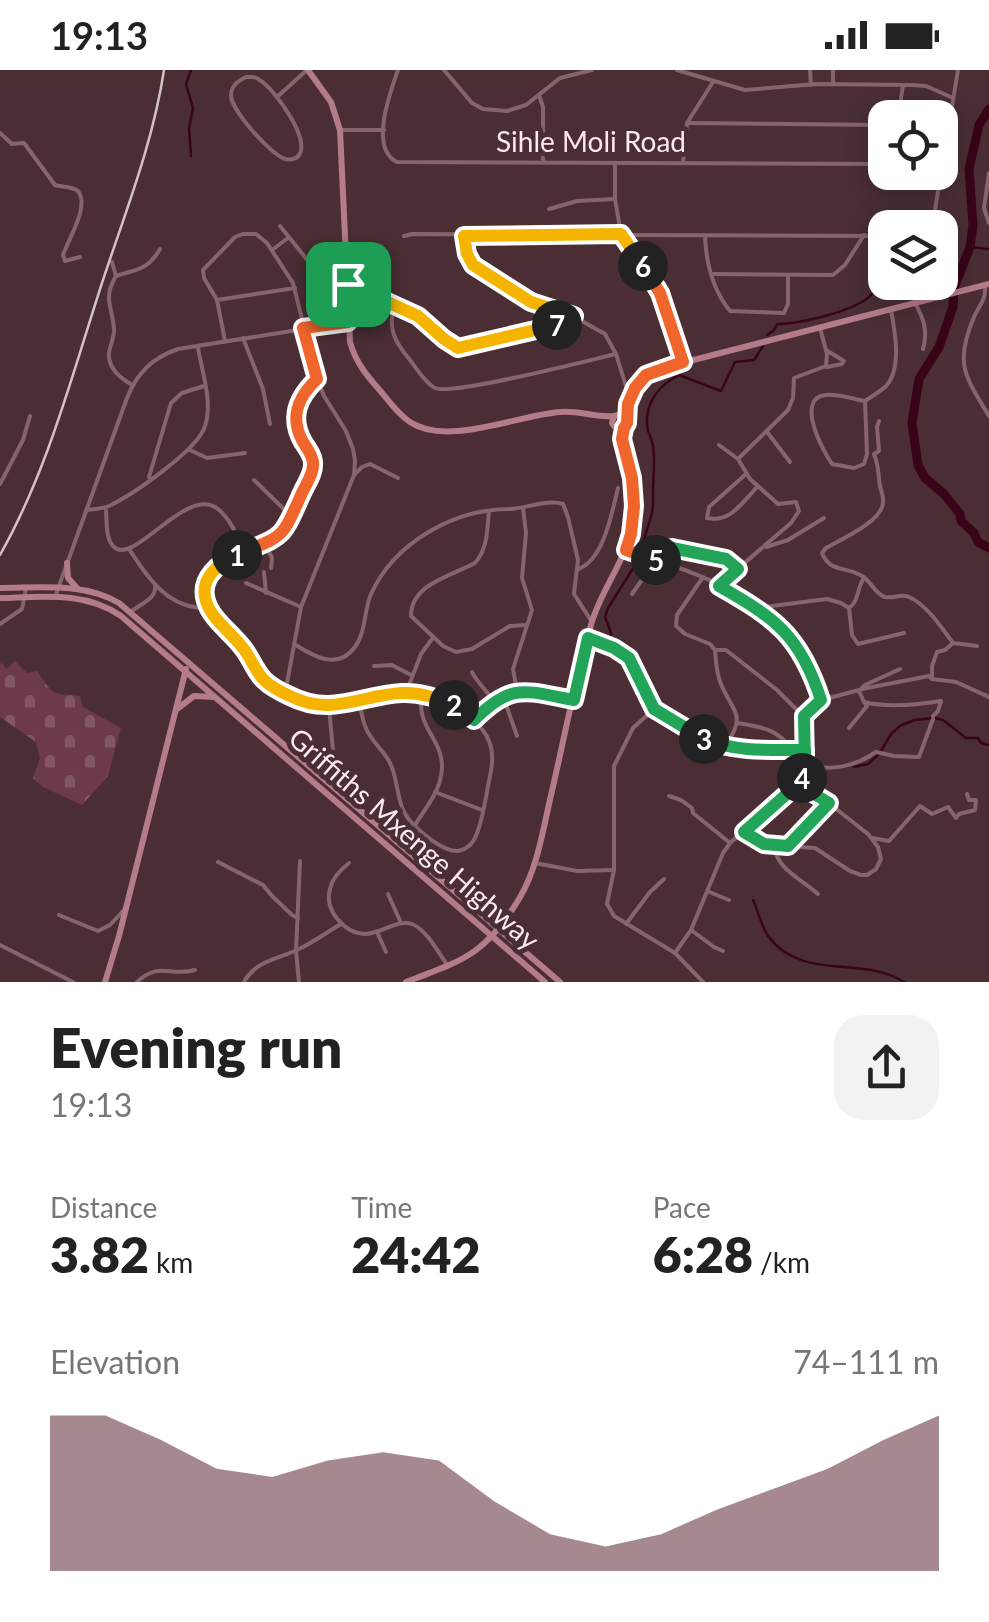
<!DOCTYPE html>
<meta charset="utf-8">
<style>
:root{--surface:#fff;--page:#f2f2f2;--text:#222;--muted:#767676;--accent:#805861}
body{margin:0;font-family:Lato,sans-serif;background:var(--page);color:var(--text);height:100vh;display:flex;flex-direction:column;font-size:38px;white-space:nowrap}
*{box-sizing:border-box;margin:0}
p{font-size:32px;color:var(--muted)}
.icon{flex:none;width:55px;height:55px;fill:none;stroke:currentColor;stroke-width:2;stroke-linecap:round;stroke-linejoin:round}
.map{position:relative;height:912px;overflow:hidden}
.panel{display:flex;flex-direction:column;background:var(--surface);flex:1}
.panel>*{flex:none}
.tools{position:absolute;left:868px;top:30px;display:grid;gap:20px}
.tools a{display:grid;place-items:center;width:90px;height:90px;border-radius:20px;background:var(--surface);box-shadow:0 5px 25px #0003;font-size:50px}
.pin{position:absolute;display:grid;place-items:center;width:85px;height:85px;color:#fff;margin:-42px;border-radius:20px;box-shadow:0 5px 15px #0006}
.km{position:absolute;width:50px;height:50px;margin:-25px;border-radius:50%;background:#222;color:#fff;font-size:28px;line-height:50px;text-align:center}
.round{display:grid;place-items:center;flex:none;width:105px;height:105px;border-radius:30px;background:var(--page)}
.overview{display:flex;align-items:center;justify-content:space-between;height:170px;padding:0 50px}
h1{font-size:55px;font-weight:800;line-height:75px}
.stats{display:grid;grid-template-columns:repeat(3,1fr);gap:15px;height:170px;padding:10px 50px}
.stats div{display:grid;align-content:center}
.stats b{font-size:50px;font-weight:800}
.stats small{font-size:28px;font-weight:400}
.stats p{font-size:28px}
.chart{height:280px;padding:20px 50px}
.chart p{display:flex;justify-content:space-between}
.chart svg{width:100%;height:180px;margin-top:10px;fill:var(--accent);opacity:.7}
.status{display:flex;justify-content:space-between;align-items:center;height:70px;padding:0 50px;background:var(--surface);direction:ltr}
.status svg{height:28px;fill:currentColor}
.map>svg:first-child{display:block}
</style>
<div class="status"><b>19:13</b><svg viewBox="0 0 49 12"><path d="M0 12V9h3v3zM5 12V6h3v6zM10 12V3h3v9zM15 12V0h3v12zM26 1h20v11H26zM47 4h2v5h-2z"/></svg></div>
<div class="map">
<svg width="989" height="912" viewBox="0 0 989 912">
<defs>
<pattern id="cemetery-stones" width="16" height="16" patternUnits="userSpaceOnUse" patternTransform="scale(2.5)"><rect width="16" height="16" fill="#6d3a47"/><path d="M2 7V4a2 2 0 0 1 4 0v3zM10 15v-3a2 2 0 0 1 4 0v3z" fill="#835762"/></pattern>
</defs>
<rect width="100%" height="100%" fill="#4a2e34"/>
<path fill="url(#cemetery-stones)" d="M 15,591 L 27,603 L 37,601 C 55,627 51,623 80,626 L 83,637 L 121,658 L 108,706 L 82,735 L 43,717 L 33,708 L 40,688 L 36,672 L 0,647 L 0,593 L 3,594 L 6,599 Z"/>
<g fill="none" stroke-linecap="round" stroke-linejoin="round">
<g stroke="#390417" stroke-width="2.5">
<polyline points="191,0 186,14 193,38 189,59 191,86"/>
<polyline points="970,177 989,179"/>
<polyline points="940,212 954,219"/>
<path d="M 767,265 L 774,260 L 777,254 C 799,254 856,241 871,225 C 876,219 880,211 885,204"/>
<path d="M 642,477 C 645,462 654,445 653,431 C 652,413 656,394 653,376 C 653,375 649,362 648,361 C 643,336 657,316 679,305 L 721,321 L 735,292 L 754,290 L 763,276"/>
<polyline points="609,573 611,563 605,547 608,538 637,492"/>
<polyline points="854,697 868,694 879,684 891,664 900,656 914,650 934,648 943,650 966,668 978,668 981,673 989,675"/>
<path d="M 753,830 C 758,841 761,855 768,866 C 802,912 862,885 904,912"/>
</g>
<polyline stroke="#390417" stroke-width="9" points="989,39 979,55 969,99 973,155 970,177 954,218 953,237 939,277 919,309 912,353 918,395 925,408 944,424 960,444 961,451 974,463 978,472 989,478"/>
<g stroke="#87646b" stroke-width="4">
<path d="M 398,0 C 390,23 369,79 397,92 L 885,94"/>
<polyline points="444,0 472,33 483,39 507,41 526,35 560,8 592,0"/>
<polyline points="677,0 745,20 816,14 913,15 926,16 953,28"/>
<polyline points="810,0 811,15"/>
<polyline points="833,0 833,14"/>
<path d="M 246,7 C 254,7 254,6 261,11 C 274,19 311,69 299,85 C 297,89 290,90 285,89 C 271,85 229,38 231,24 C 232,15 238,11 246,7 Z"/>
<polyline points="539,25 543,37 543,90"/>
<polyline points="277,27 307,0"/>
<polyline points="898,48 903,15"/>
<polyline points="687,53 885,55"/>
<polyline points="340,60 384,60"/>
<path d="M 0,63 L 12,74 L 24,73 L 55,115 C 61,117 73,116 78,121 C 90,136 68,170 63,185 L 65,191 L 80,187"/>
<polyline points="615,93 615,129 621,164 657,216 683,292"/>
<polyline points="683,93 687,53 713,12"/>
<polyline points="893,102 896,108 902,111 905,108 906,102"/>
<polyline points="989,103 984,138 989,153"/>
<polyline points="549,139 577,131 615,129"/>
<polyline points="280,156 317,202"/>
<polyline points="932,158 958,0"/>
<polyline points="404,166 412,164 885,166"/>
<path d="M 705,166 C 706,192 713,220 730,241 L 784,243 L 788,234 L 788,205"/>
<polyline points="464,167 467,184 473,195 531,232 573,246 605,264 616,284 630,329"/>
<polyline points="272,180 288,168"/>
<polyline points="112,192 116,206"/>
<polyline points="714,204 833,205 845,195 864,165"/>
<polyline points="348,214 418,246 449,273 457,278 552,257 573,246"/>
<path d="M 985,217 C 986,231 979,235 974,247 C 954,294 965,306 989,346"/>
<polyline points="217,230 295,218"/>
<polyline points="921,231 924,212"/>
<path d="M 915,233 C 924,249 928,261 923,279"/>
<path d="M 394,235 C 388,259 394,271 410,290 C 417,299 425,313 435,318 C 451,326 590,290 616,284"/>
<polyline points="243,268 263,319 270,354"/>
<polyline points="225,271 217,230 204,208 203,200 235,167 243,164 256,164 267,173 293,213 317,309 324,326 346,361 353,379 355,391 354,405 301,537 285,624"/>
<polyline points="826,280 844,291 842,294 827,297"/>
<path d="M 317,309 C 280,345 299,354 314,392 C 311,408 291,457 279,467 C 256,485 204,483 205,523 C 205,544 226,558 238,572 C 247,582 252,594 259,604 C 268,618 288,627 303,632 C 364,652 403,593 471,648 C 489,663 495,678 491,701 C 487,718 482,762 471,774 C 467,778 463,780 458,781 C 442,782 411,756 404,742 C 396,726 398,707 389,691 C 384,682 376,675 371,667 C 363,657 362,643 359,631"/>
<path d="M 132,315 C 123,309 114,304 110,292 C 106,280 114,272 114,260 C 113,237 102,229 116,206 C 137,199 147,201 160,179"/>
<path d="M 865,331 L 867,384 L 864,394 L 854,398 L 832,394 C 823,381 795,329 825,325 C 837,323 853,329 865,331 C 872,326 880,322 886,316 C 902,299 895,261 891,240"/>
<path d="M 879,351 L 877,357 L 879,381 L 874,384 C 879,396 878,404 880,416 C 881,421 884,427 883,432 C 883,451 842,469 826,478 L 822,483 C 830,503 846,496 862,506 C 871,511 875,524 885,527 C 894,529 901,523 909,527 C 927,535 942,558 953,573"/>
<polyline points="767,362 790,392"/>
<polyline points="719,375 738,389 750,409 778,434 796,432 799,441 791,453 719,515"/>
<polyline points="190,380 207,388 245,383"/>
<polyline points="739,388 788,340 793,328 794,308 826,296 827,284 820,258"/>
<path d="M 746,404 L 709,437 L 707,448 C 730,453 742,433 757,417"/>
<polyline points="354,405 362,397 370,394 398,408"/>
<polyline points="149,407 171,333 182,323 204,316"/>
<polyline points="254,410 292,447"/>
<polyline points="0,414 23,370 30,346"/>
<path d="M 86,440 C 94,439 101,439 109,436 C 132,425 198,380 205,356 C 213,332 202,302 198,278"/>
<path d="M 106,440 C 107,450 105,469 114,477 C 133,496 184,419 215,437 C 230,446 237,467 245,481"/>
<path d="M 489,441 C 487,460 488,478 475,493 C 451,506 411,514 411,546 L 443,576 L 456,582 L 472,579 L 510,556 L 527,555"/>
<polyline points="265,474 272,488 271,498"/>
<polyline points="766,477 788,470 824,448"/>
<path d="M 129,479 C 149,509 168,539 208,538"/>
<path d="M 625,480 C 715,509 790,531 821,630 L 804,647"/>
<path d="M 578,499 C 604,490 612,442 618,418"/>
<polyline points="264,502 266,523"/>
<polyline points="703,507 677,545 676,556 685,564 710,574 715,580 726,580 777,620 804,647"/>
<polyline points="246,513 301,537"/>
<polyline points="632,524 656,490 669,478 726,489 738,499"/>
<path d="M 55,527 L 127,328 C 137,303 152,288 178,279 L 348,252"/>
<polyline points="757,538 827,529 841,533 849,538"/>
<polyline points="849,538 852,565 858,574 904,563"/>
<path d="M 849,538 C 859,532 857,517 864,508"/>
<path d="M 131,542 C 140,533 157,530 155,515"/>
<polyline points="0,554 22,539 26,518"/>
<polyline points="588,569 614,578 629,588 654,639 702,668 715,673 738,677 805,680"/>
<path d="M 294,574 C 313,586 337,601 355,577 C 366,562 364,540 371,524 C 395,472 454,439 510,439 C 527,438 548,429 563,434 L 568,447 L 578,490 L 574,524 L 590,549"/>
<path d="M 715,580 C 716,591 716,603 721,614 C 733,643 747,644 726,675"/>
<polyline points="374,596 392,595 411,605"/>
<path d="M 900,599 L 865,615 L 859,621 L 864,632 C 888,638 916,635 941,631"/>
<path d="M 472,602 C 476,611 487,621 494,632"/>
<polyline points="932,607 932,596 937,582 945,580 953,573 977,576"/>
<polyline points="517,621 513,599 532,540 522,508 526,463 523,438"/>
<polyline points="406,623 421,584 432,569"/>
<polyline points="503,626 517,666"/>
<polyline points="821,630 867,618 929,606 932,609 956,612 989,627"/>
<polyline points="329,637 334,692 348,704"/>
<polyline points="654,639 633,658 614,696 614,800 607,834 614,846 675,883 703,912"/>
<polyline points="933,646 938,641 941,631"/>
<path d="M 474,650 C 512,612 525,622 573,630"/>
<path d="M 737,653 C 762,657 778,659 792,680"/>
<polyline points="849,658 867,636 864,632"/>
<path d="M 805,695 C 832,701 854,697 876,682 L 894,686 L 919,687 L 933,649"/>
<polyline points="435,722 482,740"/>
<polyline points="669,726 681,730 692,738 693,743 730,773"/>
<path d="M 415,755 C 424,740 438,724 441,706 C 448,670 415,661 422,624"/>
<polyline points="744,762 769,775 815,778 850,801 861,805 867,805 876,799 881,789 878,777 868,764 821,727 799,714"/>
<polyline points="872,768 889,771 920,736 932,744 948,737 956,748 959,744 975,740 976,730 969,730 967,724"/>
<path d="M 774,776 C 777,800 802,809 818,824"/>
<polyline points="788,776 829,733"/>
<polyline points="218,792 263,815 272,826 292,845 298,848"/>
<path d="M 349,793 C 340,800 332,808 330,819 C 324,840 344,863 365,864 C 381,864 397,849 412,854 C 427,860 439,884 448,896"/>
<polyline points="535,793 577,801 614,800"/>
<polyline points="707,821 729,830"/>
<polyline points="388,824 401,853"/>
<polyline points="59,845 98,861 110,855 123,841"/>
<polyline points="626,854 650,822 664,809"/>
<polyline points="691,860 714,877 723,881"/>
<polyline points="377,862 386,882"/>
<polyline points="0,875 73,912"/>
<polyline points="675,883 691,860 723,783 730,773 799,714 805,695 804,647"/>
<path d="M 137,912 C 160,891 169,907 195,900"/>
<path d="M 244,912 C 256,890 279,889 299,879 C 314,872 327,862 341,854"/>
<polyline points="299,912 296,881 300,791"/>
</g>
<g stroke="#b37c88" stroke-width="6">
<path d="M 308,0 L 331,32 L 340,60 L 350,272 C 356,294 369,308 383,324 C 391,334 399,345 410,352 C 447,377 518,345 560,342 C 579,340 596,348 614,346"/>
<path d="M 626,347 C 630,320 641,306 666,297 L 989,214"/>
<polyline points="614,356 612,353 614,346 620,344 626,347 627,353 624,358 623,370"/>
<polyline points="67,493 68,508 77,518"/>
<path d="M 0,518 C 40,518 83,512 119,533 L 560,912"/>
<path d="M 0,528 C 42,527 85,521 121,546 L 545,912"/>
<polyline points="177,639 194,626 214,627"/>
<polyline points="105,912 119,866 186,599"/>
<path d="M 406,912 C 464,890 485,885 519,829 C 536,801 542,766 549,734 C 563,675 574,614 591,555 C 601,518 629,488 633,449 C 636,417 627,389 617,359"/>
</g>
<path stroke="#d5c0c4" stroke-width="2.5" d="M 0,485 C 48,400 72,305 102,213 C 125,143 153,73 164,0"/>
</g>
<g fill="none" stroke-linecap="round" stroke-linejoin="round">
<g stroke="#fff" stroke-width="20">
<path id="split-1" d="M 237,485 C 285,464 280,472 302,423 C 306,414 314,403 313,393 C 313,386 307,378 303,372 C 289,347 298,327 317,309 L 303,258 L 348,252 L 348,214"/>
</g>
<g stroke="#fff" stroke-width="20">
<path id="split-2" d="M 237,485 C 219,493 199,508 206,531 C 211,549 232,563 243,578 C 251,588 255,601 264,610 C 271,617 281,622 290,626 C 331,647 361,625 402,623 C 419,622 438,628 454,635"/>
</g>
<g stroke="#fff" stroke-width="20">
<path id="split-3" d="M 454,635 L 474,650 C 512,612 525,621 574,630 L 588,568 L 614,578 L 629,588 L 654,639 L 704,669"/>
</g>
<g stroke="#fff" stroke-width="20">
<path id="split-4" d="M 704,669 C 734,682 773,680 805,680 L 805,695 L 798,714 L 744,762 L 764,774 L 788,776 L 829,733 L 798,714 L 802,708"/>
</g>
<g stroke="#fff" stroke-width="20">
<path id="split-5" d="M 656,490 L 665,480 L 672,478 L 726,489 L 738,499 L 719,516 C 775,548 800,565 821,630 L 804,646 L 805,695 L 802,708"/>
</g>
<g stroke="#fff" stroke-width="20">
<polyline id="split-6" points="643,196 660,223 683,292 646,305 635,318 628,334 627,353 624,358 622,369 632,408 634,436 631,464 626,480 656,490"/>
</g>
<g stroke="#fff" stroke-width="20">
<polyline id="split-7" points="557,255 574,246 531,232 473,195 467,184 464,166 621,164 643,196"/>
</g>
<g stroke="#fff" stroke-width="20">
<polyline id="split-8" points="348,214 418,246 444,269 458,278 557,255"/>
</g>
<use href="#split-1" stroke="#f0652b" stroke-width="12"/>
<use href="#split-2" stroke="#f5b400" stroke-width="12"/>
<use href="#split-3" stroke="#22a559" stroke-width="12"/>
<use href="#split-4" stroke="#22a559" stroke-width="12"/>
<use href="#split-5" stroke="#22a559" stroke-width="12"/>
<use href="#split-6" stroke="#f0652b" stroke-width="12"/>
<use href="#split-7" stroke="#f5b400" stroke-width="12"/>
<use href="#split-8" stroke="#f5b400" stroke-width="12"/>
</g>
<g text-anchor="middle" stroke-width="10" stroke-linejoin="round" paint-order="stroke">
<g font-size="28" fill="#fdeaee" stroke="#4a2e34">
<text x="591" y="82">Sihle Moli Road</text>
<text transform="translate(414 769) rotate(41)" y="10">Griffiths Mxenge Highway</text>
</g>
</g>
</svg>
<div class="tools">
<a><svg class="icon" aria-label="locate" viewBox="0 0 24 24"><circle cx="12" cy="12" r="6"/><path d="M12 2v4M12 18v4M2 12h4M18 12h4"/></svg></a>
<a><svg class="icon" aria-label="layers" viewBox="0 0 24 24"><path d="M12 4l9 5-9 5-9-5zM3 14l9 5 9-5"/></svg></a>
</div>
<div class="pin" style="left:348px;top:214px;background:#1e9e55"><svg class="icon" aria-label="arrive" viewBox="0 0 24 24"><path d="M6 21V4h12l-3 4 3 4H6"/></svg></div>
<b class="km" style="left:237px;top:485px">1</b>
<b class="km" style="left:454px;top:635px">2</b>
<b class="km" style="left:704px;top:669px">3</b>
<b class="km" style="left:802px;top:708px">4</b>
<b class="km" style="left:656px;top:490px">5</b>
<b class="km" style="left:643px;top:196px">6</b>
<b class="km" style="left:557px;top:255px">7</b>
</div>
<section class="panel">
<div class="overview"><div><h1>Evening run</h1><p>19:13</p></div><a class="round"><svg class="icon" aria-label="share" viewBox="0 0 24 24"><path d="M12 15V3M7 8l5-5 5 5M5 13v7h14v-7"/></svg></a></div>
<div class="stats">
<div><p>Distance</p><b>3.82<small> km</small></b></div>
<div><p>Time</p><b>24:42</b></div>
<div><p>Pace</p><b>6:28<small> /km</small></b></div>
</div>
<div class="chart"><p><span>Elevation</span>74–111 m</p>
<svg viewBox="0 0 160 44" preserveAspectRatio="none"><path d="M0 44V6L10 6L20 12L30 19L40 21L50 17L60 15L70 17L80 27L90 35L100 38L110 35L120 29L130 24L140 19L150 12L160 6V44z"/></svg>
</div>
</section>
